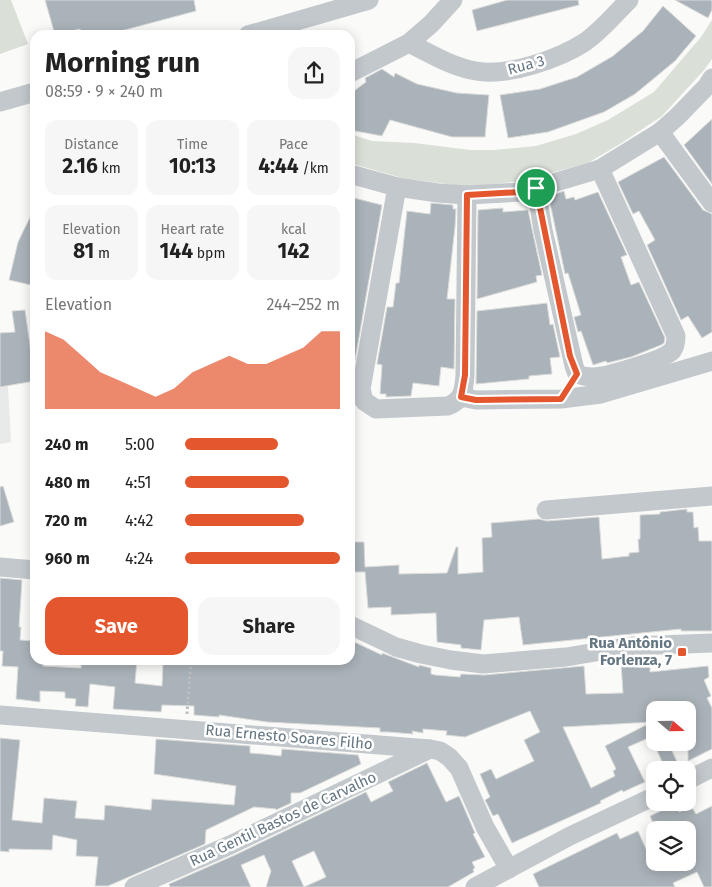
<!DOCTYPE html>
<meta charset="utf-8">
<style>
:root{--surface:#fff;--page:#f6f6f6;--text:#222;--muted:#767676;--accent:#e4572e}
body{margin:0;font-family:"Fira Sans",sans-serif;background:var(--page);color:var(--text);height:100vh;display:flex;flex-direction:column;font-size:19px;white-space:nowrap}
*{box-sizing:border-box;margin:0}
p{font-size:16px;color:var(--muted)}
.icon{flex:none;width:28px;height:28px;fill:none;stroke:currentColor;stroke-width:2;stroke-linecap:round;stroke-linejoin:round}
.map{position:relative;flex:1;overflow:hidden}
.sheet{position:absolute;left:30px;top:30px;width:325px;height:635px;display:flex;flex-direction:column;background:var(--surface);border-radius:15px;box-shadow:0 2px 12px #0003}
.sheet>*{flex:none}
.needle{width:32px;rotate:110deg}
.tools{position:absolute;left:646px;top:701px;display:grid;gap:10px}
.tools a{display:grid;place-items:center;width:50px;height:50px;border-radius:10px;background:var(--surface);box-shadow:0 2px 12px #0003;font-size:25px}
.pin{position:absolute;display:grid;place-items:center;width:42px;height:42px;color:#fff;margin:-21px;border:2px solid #fff;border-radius:50%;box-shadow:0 1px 5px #0007}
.round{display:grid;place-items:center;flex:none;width:52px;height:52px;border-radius:15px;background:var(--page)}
.summary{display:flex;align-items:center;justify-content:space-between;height:85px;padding:0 15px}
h1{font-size:28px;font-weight:700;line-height:38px}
.stats{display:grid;grid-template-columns:repeat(3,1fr);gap:8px;height:85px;padding:5px 15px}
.stats div{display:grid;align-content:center;border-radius:12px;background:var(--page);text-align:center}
.stats b{font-size:21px;font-weight:700}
.stats small{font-size:14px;font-weight:400}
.stats p{font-size:14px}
.chart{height:140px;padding:10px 15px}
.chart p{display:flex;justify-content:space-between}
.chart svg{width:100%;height:90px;margin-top:5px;fill:var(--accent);opacity:.7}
.action{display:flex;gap:10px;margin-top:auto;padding:10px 15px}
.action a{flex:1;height:58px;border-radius:15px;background:var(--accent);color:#fff;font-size:20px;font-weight:700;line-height:58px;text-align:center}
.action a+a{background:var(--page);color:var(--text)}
ul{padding:0 15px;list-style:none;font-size:16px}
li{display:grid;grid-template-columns:80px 60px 1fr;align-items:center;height:38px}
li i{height:12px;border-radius:6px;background:var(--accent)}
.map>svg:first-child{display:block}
</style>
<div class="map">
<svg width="712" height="887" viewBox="0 0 712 887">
<rect width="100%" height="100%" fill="#fafaf8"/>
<polygon fill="#e8e9e9" points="5,332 11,442 0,444 0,333"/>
<g fill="#dadfd7">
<polygon points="0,0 11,0 28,44 0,54"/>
<polygon points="712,20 712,59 704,70 662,116 620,144 588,163 521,181 468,187 402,178 350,163 350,134 372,141 414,143 470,150 494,150 536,146 576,134 608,120 654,92 701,37"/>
</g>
<g fill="#aab3b9" stroke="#dcdcda" fill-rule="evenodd">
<polygon points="45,0 194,0 196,11 106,35 82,35 80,29 55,35"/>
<polygon points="507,0 578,0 579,5 477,31 472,10"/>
<polygon points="675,0 712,0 712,10 708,18"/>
<polygon points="663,6 696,36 675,61 635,94 604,112 548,132 508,138 500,95 540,89 577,77 613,56 643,31"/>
<polygon points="382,69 394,77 395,73 417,84 457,93 489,95 485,137 452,137 390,120 382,136 350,130 350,94 366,82 365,78"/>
<polygon points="712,119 712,184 684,145"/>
<polygon points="664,157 703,210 712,214 712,332 702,338 688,316 681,320 647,245 655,240 639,211 633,214 618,182"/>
<polygon points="564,191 566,199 574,197 575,200 598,192 627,255 621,257 631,285 639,282 665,338 664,343 661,345 631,357 607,363 606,361 593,365 581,331 578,332 574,317 581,315 568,273 565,274 550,203 552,202 550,196"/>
<polygon points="350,197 382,205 355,360 350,359"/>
<polygon points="431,203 453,205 453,209 456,209 455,227 447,299 455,299 454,369 441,367 439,386 413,383 411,396 386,397 386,394 380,394 382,365 377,364 387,307 393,307 396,283 399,283 407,211 430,214"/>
<polygon points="35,207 35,286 9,280 18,242"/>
<polygon points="503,208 503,212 528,210 542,275 536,276 537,282 477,299 478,210"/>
<polygon points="547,303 550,325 553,324 560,357 550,358 552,374 529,376 529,379 476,384 477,311"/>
<polygon points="25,310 35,381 0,387 0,333 15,332 12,311"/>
<polygon points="3,486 14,522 0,526 0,487"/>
<polygon points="687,509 687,512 693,512 694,528 698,527 699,541 712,541 712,631 681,631 681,629 523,645 519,617 484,620 481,650 461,648 461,645 437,642 436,613 391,615 391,607 368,608 365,572 350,572 350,542 364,542 365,567 399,565 399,574 447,573 456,547 458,547 458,574 483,572 482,538 492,537 491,523 539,519 547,521 599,517 602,559 629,556 629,553 639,552 638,539 640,539 640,515 660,514 660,512"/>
<path d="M 0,578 L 22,580 L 19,627 L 21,627 L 20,640 L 35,641 L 35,660 L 44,660 L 43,666 L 81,668 L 81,660 L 137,660 L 135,683 L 162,686 L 163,663 L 197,664 L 198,660 L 350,660 L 350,640 L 382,655 L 382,653 L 419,667 L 419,665 L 431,668 L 431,674 L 435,675 L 460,677 L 461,674 L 484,675 L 584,666 L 586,694 L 623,693 L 621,663 L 650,660 L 650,672 L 708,666 L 709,677 L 704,680 L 711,696 L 707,698 L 712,708 L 712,749 L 688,761 L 688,710 L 655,710 L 655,735 L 628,747 L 645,782 L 623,792 L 622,790 L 600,801 L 601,803 L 512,843 L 498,814 L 493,816 L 485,800 L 490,797 L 480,774 L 491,769 L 496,779 L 534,761 L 524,740 L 540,732 L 530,711 L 465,737 L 446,735 L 447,731 L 423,729 L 423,733 L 412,731 L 413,734 L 388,732 L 380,732 L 380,728 L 267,722 L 219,715 L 219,717 L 194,715 L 194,706 L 162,705 L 161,712 L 113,709 L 115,687 L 90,684 L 88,707 L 75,706 L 76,699 L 65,698 L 65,692 L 40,691 L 40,702 L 16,699 L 18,667 L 2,666 L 3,651 L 0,651 ZM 652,722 L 605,746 L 616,769 L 613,771 L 615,776 L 591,788 L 563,727 Z"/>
<polygon points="0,738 20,740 12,820 42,823 44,798 77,801 75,818 104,820 105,805 151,810 152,799 234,805 236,786 154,774 156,739 250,746 250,753 263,754 281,756 282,749 358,755 361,764 300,793 291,793 291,803 276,810 276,809 254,807 206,830 205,844 108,886 95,886 98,857 76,856 77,840 53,835 52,850 9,849 9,852 0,851"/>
<polygon points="653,742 668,742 679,766 670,770 666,770"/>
<polygon points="427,763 446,802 459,796 475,833 473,834 485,857 472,862 475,868 473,869 474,872 448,887 304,887 326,877 314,851 292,861 304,887 266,887 271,871 264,855 241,865 251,887 170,887 169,884 235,855 366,792 371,802 393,791 388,782"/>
<polygon points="676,804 679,812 691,806 696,814 712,806 712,887 704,887 697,872 673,883 675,887 539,887 533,874 617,833 620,839 638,831 655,869 668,862 688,862 688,830 656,830 650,816"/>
</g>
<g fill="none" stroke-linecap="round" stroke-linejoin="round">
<polyline stroke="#bbbfc2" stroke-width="3" stroke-dasharray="2.5 2.5" stroke-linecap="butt" points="187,714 191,660"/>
<g stroke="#c3c8cc" stroke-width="19">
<polyline points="248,35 369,0"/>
<path d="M 409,43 C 431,54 452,67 476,71 C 507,77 559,59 585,42 C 601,31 615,14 629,0"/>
<polyline points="350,73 409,43 431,24 453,0"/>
<polyline points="0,102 35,92"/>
<polyline points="660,132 712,203"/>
<polyline points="350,174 397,187 438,193 467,195 521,192 536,188 600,169 660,132 678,116 707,86 712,78"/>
<path d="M 397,187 L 361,389 L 364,401 L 376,409 L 448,406 C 463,400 464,390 465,375 L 467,195"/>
<path d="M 536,188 L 543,230 L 574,366 L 577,374 C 582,376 587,377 593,377 C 606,377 663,360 672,351 C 675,347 676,341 676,336 L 600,169"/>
<polyline points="461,397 476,400 561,399 601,394 712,361"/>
<polyline points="546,510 712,496"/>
<polyline points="0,567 35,570"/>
<polyline points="350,625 396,647 421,654 451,660 483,664 566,657 632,646 712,643"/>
<polyline points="0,715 430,749 440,751 449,757 459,768 485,827 509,869"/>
<polyline points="688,780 712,768"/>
<polyline points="134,887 230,845 430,749"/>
<polyline points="475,887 570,836 655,796"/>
</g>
</g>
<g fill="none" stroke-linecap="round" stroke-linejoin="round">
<g stroke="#fff" stroke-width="10">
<polygon id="route" points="536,188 570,356 577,374 561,399 476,400 461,397 465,375 467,195 521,192"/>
</g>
<use href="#route" stroke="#e4572e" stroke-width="6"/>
</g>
<rect fill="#e4572e" stroke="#fff" stroke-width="2" x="677" y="647" width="10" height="10" rx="2.5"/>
<g text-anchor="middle" stroke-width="5" stroke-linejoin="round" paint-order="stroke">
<g font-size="15" fill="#657683" stroke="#fff">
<text transform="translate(526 65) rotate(-15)" y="5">Rua 3</text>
<text transform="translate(289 737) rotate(5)" y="5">Rua Ernesto Soares Filho</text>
<text transform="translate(283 819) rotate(-25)" y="5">Rua Gentil Bastos de Carvalho</text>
</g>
<g font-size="15" font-weight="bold" fill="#657683" stroke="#fff" text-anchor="end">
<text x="672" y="648">Rua Antônio<tspan x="672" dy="17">Forlenza, 7</tspan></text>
</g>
</g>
</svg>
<div class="tools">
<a><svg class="needle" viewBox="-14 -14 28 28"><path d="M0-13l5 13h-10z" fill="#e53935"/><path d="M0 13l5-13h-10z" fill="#767676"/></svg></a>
<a><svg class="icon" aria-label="locate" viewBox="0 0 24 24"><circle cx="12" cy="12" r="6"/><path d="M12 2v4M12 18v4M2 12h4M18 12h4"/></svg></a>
<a><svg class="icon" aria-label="layers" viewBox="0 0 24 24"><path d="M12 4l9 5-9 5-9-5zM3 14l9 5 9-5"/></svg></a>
</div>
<div class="pin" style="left:536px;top:188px;background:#1e9e55"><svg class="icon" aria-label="arrive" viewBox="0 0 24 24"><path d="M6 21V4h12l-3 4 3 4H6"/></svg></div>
<section class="sheet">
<div class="summary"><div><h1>Morning run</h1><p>08:59 · 9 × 240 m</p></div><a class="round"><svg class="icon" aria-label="share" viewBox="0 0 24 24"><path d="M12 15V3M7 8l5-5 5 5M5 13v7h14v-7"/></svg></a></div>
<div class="stats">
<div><p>Distance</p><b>2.16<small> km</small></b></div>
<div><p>Time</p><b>10:13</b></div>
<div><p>Pace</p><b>4:44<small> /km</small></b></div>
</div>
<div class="stats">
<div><p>Elevation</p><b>81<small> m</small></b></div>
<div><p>Heart rate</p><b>144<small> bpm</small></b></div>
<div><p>kcal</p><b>142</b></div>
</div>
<div class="chart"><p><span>Elevation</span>244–252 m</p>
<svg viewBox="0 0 160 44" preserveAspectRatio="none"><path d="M0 44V6L10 10L20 18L30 26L40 30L50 34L60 38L70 34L80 26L90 22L100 18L110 22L120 22L130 18L140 14L150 6L160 6V44z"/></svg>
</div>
<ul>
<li><b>240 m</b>5:00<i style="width:60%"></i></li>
<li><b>480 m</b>4:51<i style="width:67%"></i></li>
<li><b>720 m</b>4:42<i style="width:77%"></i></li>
<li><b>960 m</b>4:24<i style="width:100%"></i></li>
</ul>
<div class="action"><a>Save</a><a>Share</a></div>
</section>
</div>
